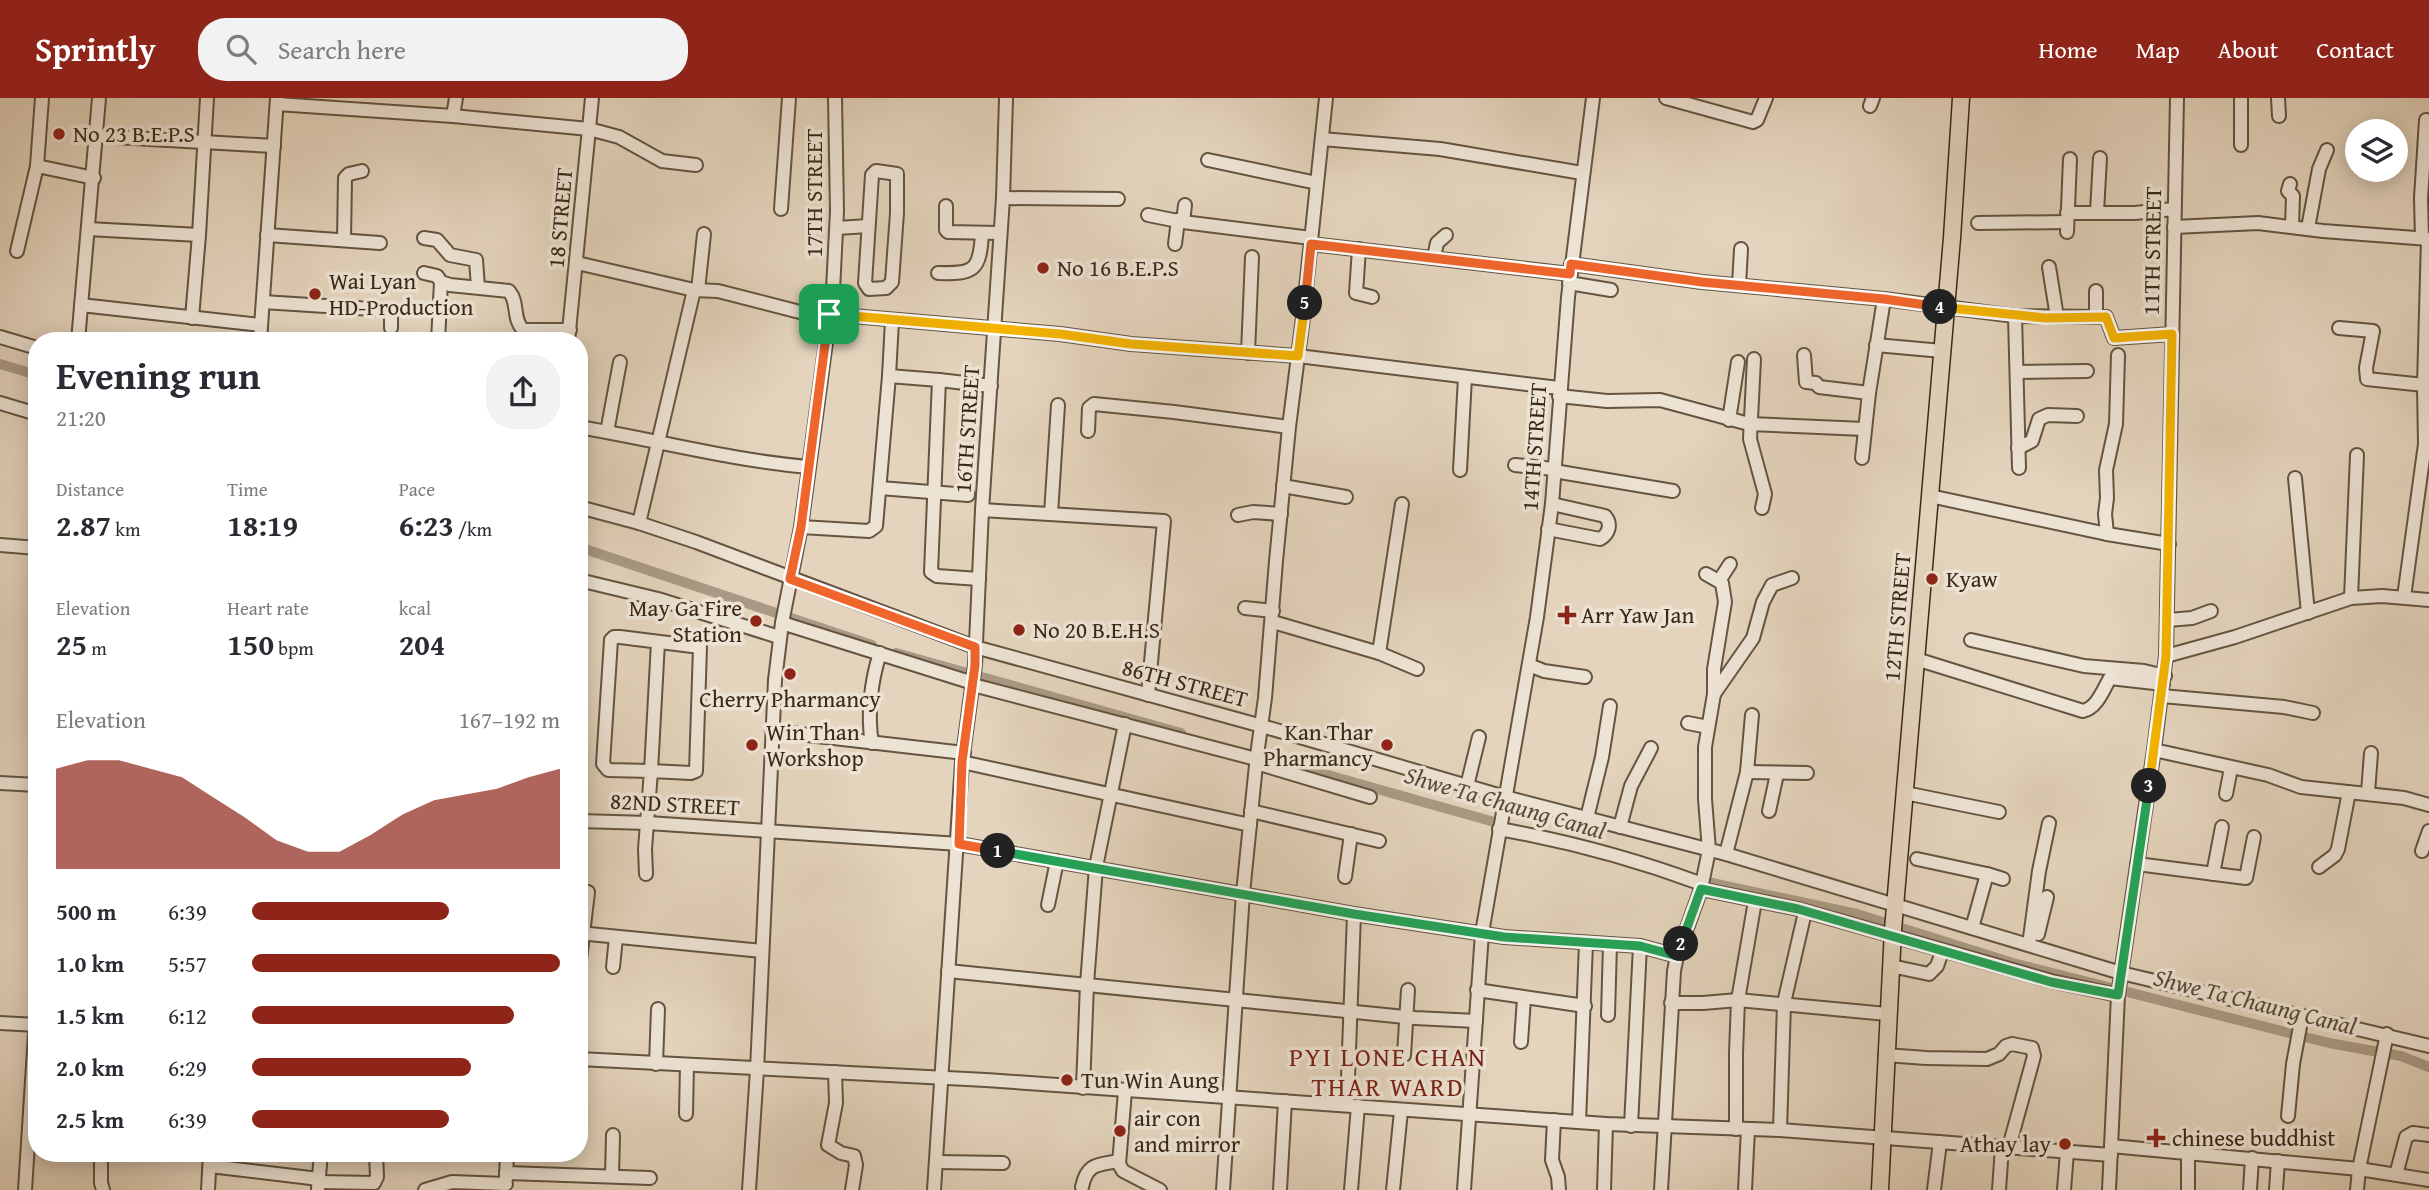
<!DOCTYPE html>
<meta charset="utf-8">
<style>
:root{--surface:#fff;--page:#f2f2f3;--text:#2b2b33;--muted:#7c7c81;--accent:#8f2418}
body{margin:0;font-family:"Gentium Book Plus",serif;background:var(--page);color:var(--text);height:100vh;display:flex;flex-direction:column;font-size:26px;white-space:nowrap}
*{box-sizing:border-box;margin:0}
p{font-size:23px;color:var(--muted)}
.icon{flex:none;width:38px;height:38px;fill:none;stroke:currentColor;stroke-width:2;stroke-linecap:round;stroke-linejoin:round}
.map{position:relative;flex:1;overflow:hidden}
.sheet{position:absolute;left:28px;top:234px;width:560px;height:830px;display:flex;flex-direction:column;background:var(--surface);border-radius:28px;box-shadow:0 4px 18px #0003}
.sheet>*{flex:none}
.buttons{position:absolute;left:2345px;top:21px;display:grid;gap:14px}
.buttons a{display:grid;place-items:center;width:63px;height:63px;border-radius:50%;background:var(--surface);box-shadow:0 4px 18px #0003;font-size:35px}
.pin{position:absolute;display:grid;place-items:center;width:60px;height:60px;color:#fff;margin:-30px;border-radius:14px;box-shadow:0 4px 10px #0006}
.km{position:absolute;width:35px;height:35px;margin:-18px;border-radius:50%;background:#222;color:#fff;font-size:19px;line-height:35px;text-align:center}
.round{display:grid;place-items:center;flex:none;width:74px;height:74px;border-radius:28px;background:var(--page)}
.head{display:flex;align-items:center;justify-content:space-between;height:119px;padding:0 28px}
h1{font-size:38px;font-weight:600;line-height:52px}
.figures{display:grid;grid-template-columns:repeat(3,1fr);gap:10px;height:119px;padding:7px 28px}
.figures div{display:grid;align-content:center}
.figures b{font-size:30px;font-weight:600}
.figures small{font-size:19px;font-weight:400}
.figures p{font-size:19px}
.chart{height:196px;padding:14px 28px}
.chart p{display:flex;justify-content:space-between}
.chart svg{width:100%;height:126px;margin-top:7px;fill:var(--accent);opacity:.7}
ul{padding:0 28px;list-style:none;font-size:23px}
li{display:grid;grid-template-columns:112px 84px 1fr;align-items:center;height:52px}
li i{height:18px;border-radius:9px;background:var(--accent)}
header{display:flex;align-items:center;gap:42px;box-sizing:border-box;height:98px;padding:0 35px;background:var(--accent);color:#fff}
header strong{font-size:33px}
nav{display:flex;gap:38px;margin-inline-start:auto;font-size:24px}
.search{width:490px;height:63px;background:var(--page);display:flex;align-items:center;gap:18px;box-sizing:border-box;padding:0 24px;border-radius:28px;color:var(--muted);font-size:26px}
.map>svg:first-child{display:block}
</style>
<header>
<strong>Sprintly</strong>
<div class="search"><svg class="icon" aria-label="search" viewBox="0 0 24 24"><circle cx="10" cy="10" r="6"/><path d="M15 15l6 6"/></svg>Search here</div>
<nav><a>Home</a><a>Map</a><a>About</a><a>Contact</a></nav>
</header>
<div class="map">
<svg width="2429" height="1092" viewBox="0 0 2429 1092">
<rect width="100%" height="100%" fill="#e4d4bd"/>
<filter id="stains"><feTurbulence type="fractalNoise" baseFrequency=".00286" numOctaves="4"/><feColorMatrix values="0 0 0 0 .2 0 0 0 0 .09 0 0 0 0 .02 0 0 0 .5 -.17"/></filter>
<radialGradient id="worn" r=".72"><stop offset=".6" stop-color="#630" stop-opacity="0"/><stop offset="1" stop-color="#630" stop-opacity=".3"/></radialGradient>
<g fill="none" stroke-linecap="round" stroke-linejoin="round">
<g stroke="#aa9a85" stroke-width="10">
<polyline points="0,266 37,277"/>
<polyline points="579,449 872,547"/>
<polyline points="896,555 1181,635"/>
<polyline points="1253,656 1505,727"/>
<polyline points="1698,782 1857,816 2013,865 2329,945 2401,958 2429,969"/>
</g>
<g stroke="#645440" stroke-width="16">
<g id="minor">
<polyline points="1666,0 1753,24 1757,22 1766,0"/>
<polyline points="2241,0 2241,47"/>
<polyline points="2278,0 2279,18"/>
<polyline points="277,6 453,18 589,31 619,39 662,63 696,67"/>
<polyline points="1870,8 1873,0"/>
<polyline points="453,18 456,0"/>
<polyline points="97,38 274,48"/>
<polyline points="1322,41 1440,51 1582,75"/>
<polyline points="1208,62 1317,85"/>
<polyline points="37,68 94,80"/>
<polygon points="876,73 897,76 897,115 892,184 886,190 869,191 865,185 872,77"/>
<polyline points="2290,86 2288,93 2293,98 2292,128"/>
<polyline points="1003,100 1118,101"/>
<polyline points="946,108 946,132 948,134 1000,135"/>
<polyline points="781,111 789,0"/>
<polyline points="2097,114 2100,60"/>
<polyline points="2067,115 2135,115 2174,111"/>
<polyline points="1148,117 1183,124 1311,140"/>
<polyline points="1183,124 1185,107"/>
<polyline points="1978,125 2067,124"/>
<polyline points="2174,129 2258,125 2323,133 2429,141"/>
<polyline points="837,130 868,128"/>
<polyline points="2308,130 2319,71 2327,52"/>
<polyline points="88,131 199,137"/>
<polyline points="2067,134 2070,61"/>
<polyline points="267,137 380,145"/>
<polyline points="424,140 437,142 450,157 476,162 478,189"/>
<polyline points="2422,140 2421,100 2426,22"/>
<polyline points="344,142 345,80 349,76 362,73"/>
<polyline points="1175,146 1178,122"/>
<polyline points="1311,146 1570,176"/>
<polyline points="1359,151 1356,195 1372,199"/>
<polyline points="17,153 37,68 42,0"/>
<polyline points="1434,159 1437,145 1446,137"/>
<polyline points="577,165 694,192 718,193 827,221"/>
<polyline points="1571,166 1702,184 1884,201 2015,218 2106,219 2114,240 2172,236"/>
<polyline points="2049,169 2057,219"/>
<path d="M 424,175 L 437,178 L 441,184 L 450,187 L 509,193 C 519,205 512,220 523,232 L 570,232"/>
<path d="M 938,175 C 974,176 980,173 982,135"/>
<polyline points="1569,185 1611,192"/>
<polyline points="1739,187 1741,151"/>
<polyline points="698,192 704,136"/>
<polyline points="263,204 388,212 391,214 391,230"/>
<polyline points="81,207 261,227"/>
<polyline points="829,216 1060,236 1131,246 1298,258 1559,290"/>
<polyline points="2015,218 2019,370"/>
<polyline points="2096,219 2096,193"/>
<polyline points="192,220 199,137 207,0"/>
<polyline points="2339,230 2373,233 2366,270 2367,281 2424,287"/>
<polyline points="0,239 37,250"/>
<polyline points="78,243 99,0"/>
<polyline points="260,243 277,0"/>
<polyline points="438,243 441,184"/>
<polyline points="568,243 592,0"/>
<polyline points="1876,247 1942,253"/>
<polyline points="1248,255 1252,159"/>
<polyline points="1804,257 1806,284 1816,285 1819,289 1869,295"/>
<polyline points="1754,261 1750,341 1765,396 1762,410"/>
<polyline points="2017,274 2087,273"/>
<polyline points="889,278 939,282 931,474 937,478 979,481"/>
<polyline points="939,282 991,288"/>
<polyline points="1559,298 1607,303 1660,302 1749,326 1864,331"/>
<polyline points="0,305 37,316"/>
<polyline points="1729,322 1738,264"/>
<path d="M 579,329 C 656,342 730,362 808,369"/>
<polyline points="1088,333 1089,310 1094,306 1174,314 1289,329"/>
<polyline points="607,334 620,264"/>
<polyline points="2018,350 2032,343 2039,321 2048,317 2077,318"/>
<polyline points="1862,360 1869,295 1884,201"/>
<polyline points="1515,367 1554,371"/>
<polyline points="1460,372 1465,279"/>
<polyline points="1554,373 1673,393"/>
<polyline points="2295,380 2308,515"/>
<polyline points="1283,388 1346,399"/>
<polyline points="880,390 968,397"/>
<polyline points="1930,398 2107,436 2169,446"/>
<polyline points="579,409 639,425 696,444 975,549 1262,628 1505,699 1726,756 2121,875 2429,948"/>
<polyline points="982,412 1164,423 1148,597"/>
<polyline points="1051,416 1058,307"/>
<polyline points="1238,417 1253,414 1281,416"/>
<polyline points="639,425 694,192"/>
<polyline points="801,429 869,433 876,428 889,278 892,223"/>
<path d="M 1548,431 L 1600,441 C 1609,436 1612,426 1605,418 L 1552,406"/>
<polyline points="2107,436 2105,416 2107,400 2106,372 2116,326 2118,257"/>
<polyline points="0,447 37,450"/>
<polyline points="579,482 658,501 779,539"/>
<polyline points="1719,483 1730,466"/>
<polyline points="2404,499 2425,346 2424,287 2428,141"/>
<polyline points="2351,500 2357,357"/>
<polyline points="1245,510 1273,513"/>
<polyline points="2168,522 2192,520 2211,513"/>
<polyline points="1273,524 1379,555 1417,571"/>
<polyline points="782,525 973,585"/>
<polyline points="1971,542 2084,568 2144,573 2165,578"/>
<polyline points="1379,555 1402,406"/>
<polyline points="2166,558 2235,539 2351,500 2382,498 2429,502"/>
<path d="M 1916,561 L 2083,613 C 2097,610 2103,592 2110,580 L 2163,586"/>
<polyline points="1529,567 1544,573 1585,579"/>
<polyline points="973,587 1256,661"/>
<polyline points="1714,596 1753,540 1763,504 1772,487 1792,480"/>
<polyline points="2162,598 2284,609 2313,615"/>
<polyline points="1688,625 1708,629"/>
<polyline points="773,633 964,655"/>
<path d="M 872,645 C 867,617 871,583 880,555"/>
<polyline points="2154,652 2268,677 2301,689 2404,700 2429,707"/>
<polyline points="962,664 1250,727"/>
<polyline points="1256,665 1370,699"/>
<polyline points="1747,674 1807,675"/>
<polyline points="0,685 37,687"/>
<polyline points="1467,688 1479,639"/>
<polyline points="1905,695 1999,714"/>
<polyline points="2368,695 2371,655"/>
<polyline points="2226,696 2231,670"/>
<polyline points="1251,713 1379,743"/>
<polyline points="1769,713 1777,676"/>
<polyline points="1587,720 1602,659 1610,608"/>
<polyline points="579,723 648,725 959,746 1354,816 1504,839 1640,848 1677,858"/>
<polyline points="1620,729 1631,688 1651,650"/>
<path d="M 1499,731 C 1567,743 1637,762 1702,786"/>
<polyline points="2422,753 2429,733"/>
<polyline points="1726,756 1747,674 1752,617"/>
<polyline points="1917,761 1987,776 1972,830"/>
<polyline points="2137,766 2246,780 2254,739"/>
<polyline points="2319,769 2335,757 2338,751 2349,694"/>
<polyline points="646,776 645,751 651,673 608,672 603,666 611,542 614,539 620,539 700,549 696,673 691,675 651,673 658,544"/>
<polyline points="1987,776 2003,781"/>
<polyline points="2213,776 2222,729"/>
<polyline points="1345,779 1351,736"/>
<polyline points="1701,791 1798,811 2051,883 2118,897"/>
<polyline points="1048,807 1057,763"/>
<polyline points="579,835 762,853"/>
<polyline points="2038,836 2047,799"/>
<polyline points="2029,847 2039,773 2049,725"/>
<polyline points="1891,868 1929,876 1937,868 1942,854"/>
<polyline points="613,869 616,839"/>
<polyline points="579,870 588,794"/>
<polyline points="948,873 1415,920 1476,923"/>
<polyline points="1477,892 1585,908"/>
<polyline points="1671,905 1703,905 1738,902 1887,916"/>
<polyline points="1608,917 1610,846"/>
<polyline points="0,925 37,927"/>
<polyline points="1521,944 1524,900"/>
<polyline points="1404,957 1408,892"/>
<polyline points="1885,957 1926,960 1987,961 1999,956 2006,948 2012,946 2032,950 2034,958 2009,1049"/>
<polyline points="579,961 986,982 1606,1026 1780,1032 2111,1057"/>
<polyline points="656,966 658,911"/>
<polyline points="835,974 836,1005 828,1047 841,1055 854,1058 856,1067 852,1092"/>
<polyline points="1083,990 1087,886 1096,769 1125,626"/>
<polyline points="1125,993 1119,1066 1123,1073 1160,1092"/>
<polyline points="1347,1007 1354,816"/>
<polyline points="686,1016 687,967"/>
<polyline points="2288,1018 2293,966 2302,918"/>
<polyline points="1554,1022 1552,1062 1558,1079 1559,1092"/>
<polyline points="1579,1024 1586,845"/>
<polyline points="1631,1028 1640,848"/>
<polyline points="1736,1031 1736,955 1738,902 1755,803"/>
<polyline points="1780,1032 1784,905 1805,814"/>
<polyline points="2111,1048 2359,1071 2429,1082"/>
<polyline points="101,1055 101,1085 103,1092"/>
<polyline points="937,1064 1003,1065"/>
<polyline points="210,1068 319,1081"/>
<polyline points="506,1075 650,1080"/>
<polyline points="2396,1077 2406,1039 2413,1035 2429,1037"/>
<polyline points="612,1078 613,1037"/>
<polyline points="506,1081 507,1055"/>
<polyline points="319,1084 374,1085 377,1079 376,1055"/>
<path d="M 1082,1089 C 1087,1065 1098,1067 1119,1063"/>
<polyline points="318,1090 321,1055"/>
<polyline points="25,1092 37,905"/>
<polyline points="208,1092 210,1055"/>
<polyline points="425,1092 452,1084 506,1086"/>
<polyline points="749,1092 757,972 775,582 782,525 801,429 833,192 837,113 835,0"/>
<polyline points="934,1092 962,664 975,567 982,412 1003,100 1006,0"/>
<polyline points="1223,1092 1243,795 1257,657 1265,600 1276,463 1289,329 1303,219 1326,0"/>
<polyline points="1280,1092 1285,1003"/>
<polyline points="1351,1092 1358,1008"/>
<polyline points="1393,1092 1401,1013"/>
<polyline points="1464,1092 1482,835 1537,519 1552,406 1568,199 1593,0"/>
<polyline points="1604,1092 1606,1026"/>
<polyline points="1661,1092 1674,873 1677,858 1701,791 1709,752 1705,701 1705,649 1714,596 1714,571 1725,504 1722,485 1706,476"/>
<polyline points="1745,1092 1748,1031"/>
<polyline points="1934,1092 1940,1044"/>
<polyline points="1999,1092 2002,1049"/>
<polyline points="2064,1092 2067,1054"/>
<polyline points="2109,1092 2118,897 2154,652 2166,558 2177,0"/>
<polyline points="2188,1092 2188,1054"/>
<polyline points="2250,1092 2252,1060"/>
<polyline points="2276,1092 2278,1063"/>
<polyline points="2357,1092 2359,1071 2387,936"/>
</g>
</g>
<g stroke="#392917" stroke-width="19">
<polyline id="major" points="1880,1092 1893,832 1952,140 1961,0"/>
</g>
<use href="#minor" stroke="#ede3d4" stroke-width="12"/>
<use href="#major" stroke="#e4d4bd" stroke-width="16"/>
</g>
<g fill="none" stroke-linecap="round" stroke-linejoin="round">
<g stroke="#fff" stroke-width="14">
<polyline id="split-1" points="829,216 801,429 790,481 975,549 975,567 962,664 959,746 998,753"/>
</g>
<g stroke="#fff" stroke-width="14">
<polyline id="split-2" points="998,753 1354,816 1504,839 1640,848 1677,858 1681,846"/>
</g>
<g stroke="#fff" stroke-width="14">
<polyline id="split-3" points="1681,846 1701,791 1798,811 2051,884 2118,897 2149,688"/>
</g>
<g stroke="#fff" stroke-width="14">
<polyline id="split-4" points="1940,209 2045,220 2106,219 2114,240 2172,236 2166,558 2149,688"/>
</g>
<g stroke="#fff" stroke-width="14">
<polyline id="split-5" points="1305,205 1311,146 1570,176 1571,166 1702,184 1884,201 1940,209"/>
</g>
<g stroke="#fff" stroke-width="14">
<polyline id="split-6" points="829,216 1060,236 1131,246 1298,258 1305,205"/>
</g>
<use href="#split-1" stroke="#f0652b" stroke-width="9"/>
<use href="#split-2" stroke="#22a559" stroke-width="9"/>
<use href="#split-3" stroke="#22a559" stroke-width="9"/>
<use href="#split-4" stroke="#f5b400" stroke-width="9"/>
<use href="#split-5" stroke="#f0652b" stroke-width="9"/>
<use href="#split-6" stroke="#f5b400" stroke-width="9"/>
</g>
<g fill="#8f2418" stroke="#ede3d4" stroke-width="2.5">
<circle cx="59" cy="36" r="7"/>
<circle cx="1043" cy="170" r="7"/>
<circle cx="315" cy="196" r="7"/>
<circle cx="1932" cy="481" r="7"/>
<path d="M1563.5 506.5h7v7h7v7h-7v7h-7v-7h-7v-7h7z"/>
<circle cx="756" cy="523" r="7"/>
<circle cx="1019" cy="532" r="7"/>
<circle cx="790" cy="576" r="7"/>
<circle cx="752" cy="647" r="7"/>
<circle cx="1387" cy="647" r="7"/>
<circle cx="1067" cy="982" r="7"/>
<circle cx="1120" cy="1033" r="7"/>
<path d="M2152.5 1029.5h7v7h7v7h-7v7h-7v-7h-7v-7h7z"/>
<circle cx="2065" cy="1046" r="7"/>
</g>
<g text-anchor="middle" stroke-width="7" stroke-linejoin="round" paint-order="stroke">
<g font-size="23" fill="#392917" stroke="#ede3d4" text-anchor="start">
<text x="73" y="44">No 23 B.E.P.S</text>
<text x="1057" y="178">No 16 B.E.P.S</text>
<text x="329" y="191">Wai Lyan<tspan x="329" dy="26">HD-Production</tspan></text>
<text x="1946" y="489">Kyaw</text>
<text x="742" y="518" text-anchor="end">May Ga Fire<tspan x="742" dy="26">Station</tspan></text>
<text x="1581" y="525">Arr Yaw Jan</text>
<text x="1033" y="540">No 20 B.E.H.S</text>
<text x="790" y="609" text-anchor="middle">Cherry Pharmancy</text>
<text x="766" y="642">Win Than<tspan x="766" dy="26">Workshop</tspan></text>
<text x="1373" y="642" text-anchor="end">Kan Thar<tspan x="1373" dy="26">Pharmancy</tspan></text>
<text x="1081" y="990">Tun Win Aung</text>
<text x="1134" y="1028">air con<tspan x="1134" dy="26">and mirror</tspan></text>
<text x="2172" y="1048">chinese buddhist</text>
<text x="2051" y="1054" text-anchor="end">Athay lay</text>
</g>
<g font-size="23" fill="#392917" stroke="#ede3d4">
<text transform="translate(814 95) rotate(-90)" y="8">17TH STREET</text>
<text transform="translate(560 120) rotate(-85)" y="8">18 STREET</text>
<text transform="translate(2152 153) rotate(-89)" y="8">11TH STREET</text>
<text transform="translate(967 331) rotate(-86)" y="8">16TH STREET</text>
<text transform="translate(1534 349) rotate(-86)" y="8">14TH STREET</text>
<text transform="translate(1897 519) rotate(-85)" y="8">12TH STREET</text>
<text transform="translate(1185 585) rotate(15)" y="8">86TH STREET</text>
<text transform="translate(675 706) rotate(3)" y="8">82ND STREET</text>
</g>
<g font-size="24" font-style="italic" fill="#5b4b38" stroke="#ede3d4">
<text transform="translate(1505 705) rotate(16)" y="8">Shwe Ta Chaung Canal</text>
<text transform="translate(2255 904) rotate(14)" y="8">Shwe Ta Chaung Canal</text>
</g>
<g font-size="26" letter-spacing="2" fill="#7a1f14" stroke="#ede3d4">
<text x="1388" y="968">PYI LONE CHAN<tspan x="1388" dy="30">THAR WARD</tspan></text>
</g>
</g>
<rect width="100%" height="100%" filter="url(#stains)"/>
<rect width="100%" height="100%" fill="url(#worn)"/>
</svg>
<div class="buttons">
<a><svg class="icon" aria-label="layers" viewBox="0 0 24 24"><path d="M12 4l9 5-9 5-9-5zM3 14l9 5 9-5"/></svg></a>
</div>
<div class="pin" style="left:829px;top:216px;background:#1e9e55"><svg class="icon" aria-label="arrive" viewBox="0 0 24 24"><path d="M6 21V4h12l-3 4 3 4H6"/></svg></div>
<b class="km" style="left:998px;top:753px">1</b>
<b class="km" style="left:1681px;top:846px">2</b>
<b class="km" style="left:2149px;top:688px">3</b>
<b class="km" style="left:1940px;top:209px">4</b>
<b class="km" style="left:1305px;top:205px">5</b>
<section class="sheet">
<div class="head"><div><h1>Evening run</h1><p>21:20</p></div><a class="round"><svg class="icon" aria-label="share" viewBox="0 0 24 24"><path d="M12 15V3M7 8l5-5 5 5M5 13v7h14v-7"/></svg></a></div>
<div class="figures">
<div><p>Distance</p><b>2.87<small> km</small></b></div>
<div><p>Time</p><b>18:19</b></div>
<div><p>Pace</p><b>6:23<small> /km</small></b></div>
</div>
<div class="figures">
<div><p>Elevation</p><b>25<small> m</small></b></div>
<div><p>Heart rate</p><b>150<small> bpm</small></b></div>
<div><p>kcal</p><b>204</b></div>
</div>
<div class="chart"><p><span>Elevation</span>167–192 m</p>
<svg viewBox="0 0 160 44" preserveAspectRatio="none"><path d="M0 44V9L10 6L20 6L30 9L40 12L50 19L60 26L70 34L80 38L90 38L100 32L110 25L120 20L130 18L140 16L150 12L160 9V44z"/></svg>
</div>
<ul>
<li><b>500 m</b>6:39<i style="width:64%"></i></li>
<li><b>1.0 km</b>5:57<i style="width:100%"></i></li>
<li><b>1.5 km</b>6:12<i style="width:85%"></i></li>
<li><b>2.0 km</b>6:29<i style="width:71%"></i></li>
<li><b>2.5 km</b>6:39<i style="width:64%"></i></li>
</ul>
</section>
</div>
